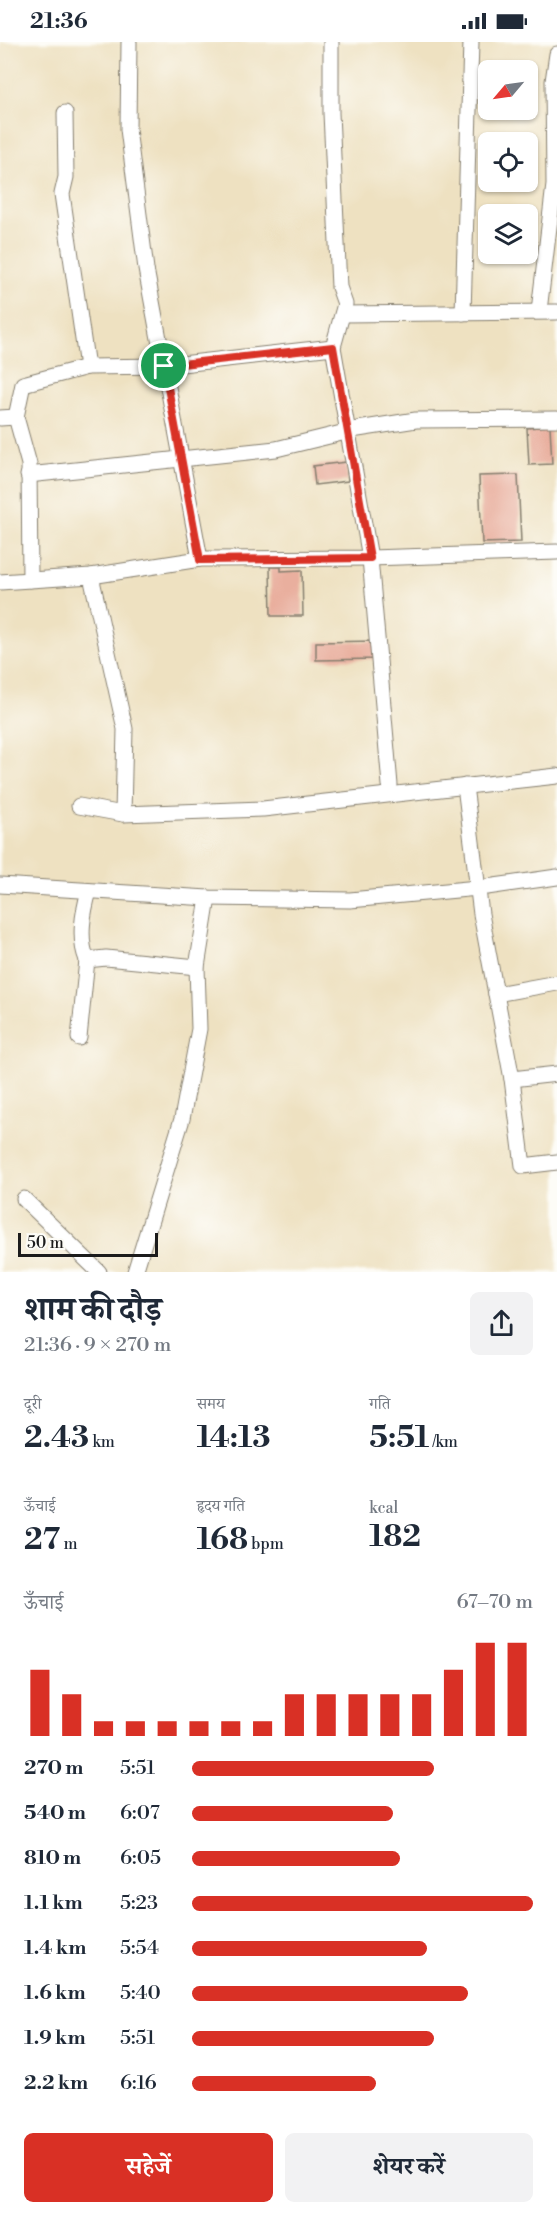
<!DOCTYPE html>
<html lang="hi">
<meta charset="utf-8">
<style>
:root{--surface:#fff;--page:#f2f2f3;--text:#1f2937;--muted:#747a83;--accent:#d93025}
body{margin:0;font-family:"Libre Bodoni","Noto Serif Devanagari",serif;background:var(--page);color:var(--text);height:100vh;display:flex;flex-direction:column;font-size:22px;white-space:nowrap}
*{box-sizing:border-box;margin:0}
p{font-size:20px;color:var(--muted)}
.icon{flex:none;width:33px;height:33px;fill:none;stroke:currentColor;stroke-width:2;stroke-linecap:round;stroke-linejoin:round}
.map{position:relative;height:1230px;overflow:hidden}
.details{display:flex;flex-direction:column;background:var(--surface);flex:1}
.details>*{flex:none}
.needle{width:39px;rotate:241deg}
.tools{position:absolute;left:478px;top:18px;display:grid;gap:12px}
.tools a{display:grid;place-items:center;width:60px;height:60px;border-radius:9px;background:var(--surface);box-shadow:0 2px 4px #0004;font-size:30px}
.scale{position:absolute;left:18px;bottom:15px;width:140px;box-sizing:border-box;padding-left:6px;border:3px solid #1c1c1c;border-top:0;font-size:16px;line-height:21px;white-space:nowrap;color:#1c1c1c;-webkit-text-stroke:4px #fdfcf7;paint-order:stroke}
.pin{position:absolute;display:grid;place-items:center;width:51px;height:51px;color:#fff;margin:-26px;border:3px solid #fff;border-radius:50%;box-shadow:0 2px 6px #0007}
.round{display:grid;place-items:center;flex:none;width:63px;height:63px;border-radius:9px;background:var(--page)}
.overview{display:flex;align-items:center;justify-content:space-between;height:102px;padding:0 24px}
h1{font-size:33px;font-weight:700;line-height:45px}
.stats{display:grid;grid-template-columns:repeat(3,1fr);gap:9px;height:102px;padding:6px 24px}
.stats div{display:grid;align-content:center}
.stats b{font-size:30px;font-weight:700}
.stats small{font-size:16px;font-weight:400}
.stats p{font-size:16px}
.chart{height:168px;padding:12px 24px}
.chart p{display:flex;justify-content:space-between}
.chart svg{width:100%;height:108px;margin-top:6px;stroke:var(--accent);stroke-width:6}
.cta{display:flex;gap:12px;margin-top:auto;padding:12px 24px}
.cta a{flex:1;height:69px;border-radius:9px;background:var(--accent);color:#fff;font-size:24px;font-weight:700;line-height:69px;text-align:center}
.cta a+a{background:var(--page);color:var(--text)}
ul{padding:0 24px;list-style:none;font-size:20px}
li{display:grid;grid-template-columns:96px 72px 1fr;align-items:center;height:45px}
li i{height:15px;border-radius:8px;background:var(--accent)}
.status{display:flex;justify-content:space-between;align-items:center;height:42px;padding:0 30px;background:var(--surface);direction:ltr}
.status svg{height:16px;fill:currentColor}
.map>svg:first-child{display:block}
</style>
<div class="status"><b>21:36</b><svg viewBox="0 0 49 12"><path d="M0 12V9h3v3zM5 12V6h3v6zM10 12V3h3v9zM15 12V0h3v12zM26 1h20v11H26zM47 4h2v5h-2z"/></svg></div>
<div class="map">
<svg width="557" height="1230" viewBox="0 0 557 1230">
<rect width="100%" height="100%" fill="#fdfcf7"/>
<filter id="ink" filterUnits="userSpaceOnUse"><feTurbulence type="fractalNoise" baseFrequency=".0167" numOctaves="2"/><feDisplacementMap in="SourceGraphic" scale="12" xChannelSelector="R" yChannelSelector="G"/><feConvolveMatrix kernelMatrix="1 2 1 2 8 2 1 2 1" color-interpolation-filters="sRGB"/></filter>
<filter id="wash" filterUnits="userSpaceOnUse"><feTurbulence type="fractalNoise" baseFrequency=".008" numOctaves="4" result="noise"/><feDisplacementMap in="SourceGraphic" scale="24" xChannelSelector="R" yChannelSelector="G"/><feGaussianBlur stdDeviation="1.35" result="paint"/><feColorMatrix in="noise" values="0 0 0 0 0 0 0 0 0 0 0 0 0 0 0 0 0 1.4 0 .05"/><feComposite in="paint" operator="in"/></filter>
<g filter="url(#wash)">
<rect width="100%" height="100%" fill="#eee1c1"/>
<g id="blocks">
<g fill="#e9af9e">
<polygon points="550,384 552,422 529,423 527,386"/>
<polygon points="346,420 348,439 315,443 313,424"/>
<polygon points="518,433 521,500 482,501 479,434"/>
<polygon points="270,525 281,525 281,529 302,528 303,574 271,574"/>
<polygon points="377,599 377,617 316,618 316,600"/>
</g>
</g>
</g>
<g filter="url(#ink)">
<use href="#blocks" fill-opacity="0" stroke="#857e6e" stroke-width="1.5"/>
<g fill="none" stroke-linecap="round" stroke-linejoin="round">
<g stroke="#857e6e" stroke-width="17">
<g id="street">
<polyline points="129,0 128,87 146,227 200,517"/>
<polyline points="331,0 331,71 339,245 345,262 333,305 370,516 390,743"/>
<polyline points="65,71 66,135 62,152 87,325"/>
<polyline points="539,269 554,143 553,39 557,12"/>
<polyline points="463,271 471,0"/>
<polyline points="343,272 557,270"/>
<polyline points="0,376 16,375"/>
<polyline points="28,433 276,407 358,387 416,378 557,377"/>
<polyline points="91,534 125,687 123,772"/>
<polyline points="30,538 29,422 16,375 23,342 87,325 164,324 333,305"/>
<polyline points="0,540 91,534 200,517 370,516 557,510"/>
<polyline points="465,744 481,872 512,1037 523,1124 557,1120"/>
<polyline points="79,764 123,772 263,767 557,734"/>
<polyline points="0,843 208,856 350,858 478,846"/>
<polyline points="487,845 557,835"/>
<polyline points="87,918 106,916 197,925"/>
<polyline points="496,952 557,941"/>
<path d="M 79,996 L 87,918 C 78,896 83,871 89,849"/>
<polyline points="512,1037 557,1032"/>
<polyline points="24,1157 99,1230"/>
<polyline points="135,1230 182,1077 199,987 197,925 208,856"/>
</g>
</g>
<use href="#street" stroke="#fff" stroke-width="15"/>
</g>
</g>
<g fill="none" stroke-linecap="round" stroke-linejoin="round" filter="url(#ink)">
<g stroke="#fff" stroke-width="12">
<polygon id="route" points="333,305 370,516 200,518 164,324"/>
</g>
<use href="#route" stroke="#d93025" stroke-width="8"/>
</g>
</svg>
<div class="tools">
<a><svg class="needle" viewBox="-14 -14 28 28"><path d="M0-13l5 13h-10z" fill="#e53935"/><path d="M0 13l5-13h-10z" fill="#747a83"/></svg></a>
<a><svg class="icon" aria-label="locate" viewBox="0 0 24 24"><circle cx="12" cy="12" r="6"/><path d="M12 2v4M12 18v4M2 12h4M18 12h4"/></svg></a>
<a><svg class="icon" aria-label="layers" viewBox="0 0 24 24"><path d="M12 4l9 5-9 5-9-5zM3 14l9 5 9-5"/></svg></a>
</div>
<div class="scale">50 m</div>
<div class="pin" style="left:164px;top:324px;background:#1e9e55"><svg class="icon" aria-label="arrive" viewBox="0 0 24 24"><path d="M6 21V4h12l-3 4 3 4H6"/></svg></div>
</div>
<section class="details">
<div class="overview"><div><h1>शाम की दौड़</h1><p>21:36 · 9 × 270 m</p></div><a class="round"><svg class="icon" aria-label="share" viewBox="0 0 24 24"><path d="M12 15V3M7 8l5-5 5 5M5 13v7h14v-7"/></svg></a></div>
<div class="stats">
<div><p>दूरी</p><b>2.43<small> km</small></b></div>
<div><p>समय</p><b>14:13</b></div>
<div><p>गति</p><b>5:51<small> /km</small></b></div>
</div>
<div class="stats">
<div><p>ऊँचाई</p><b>27<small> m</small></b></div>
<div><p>हृदय गति</p><b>168<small> bpm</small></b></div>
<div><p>kcal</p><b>182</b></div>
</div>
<div class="chart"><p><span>ऊँचाई</span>67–70 m</p>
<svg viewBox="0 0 160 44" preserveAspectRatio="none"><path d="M5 44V17M15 44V27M25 44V38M35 44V38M45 44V38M55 44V38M65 44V38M75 44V38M85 44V27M95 44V27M105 44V27M115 44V27M125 44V27M135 44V17M145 44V6M155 44V6"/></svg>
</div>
<ul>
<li><b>270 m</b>5:51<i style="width:71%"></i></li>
<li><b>540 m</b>6:07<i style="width:59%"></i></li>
<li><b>810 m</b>6:05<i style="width:61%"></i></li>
<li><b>1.1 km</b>5:23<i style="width:100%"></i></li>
<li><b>1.4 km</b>5:54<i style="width:69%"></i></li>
<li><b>1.6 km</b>5:40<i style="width:81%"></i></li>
<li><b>1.9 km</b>5:51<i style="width:71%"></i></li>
<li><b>2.2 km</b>6:16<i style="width:54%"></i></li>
</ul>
<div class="cta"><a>सहेजें</a><a>शेयर करें</a></div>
</section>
